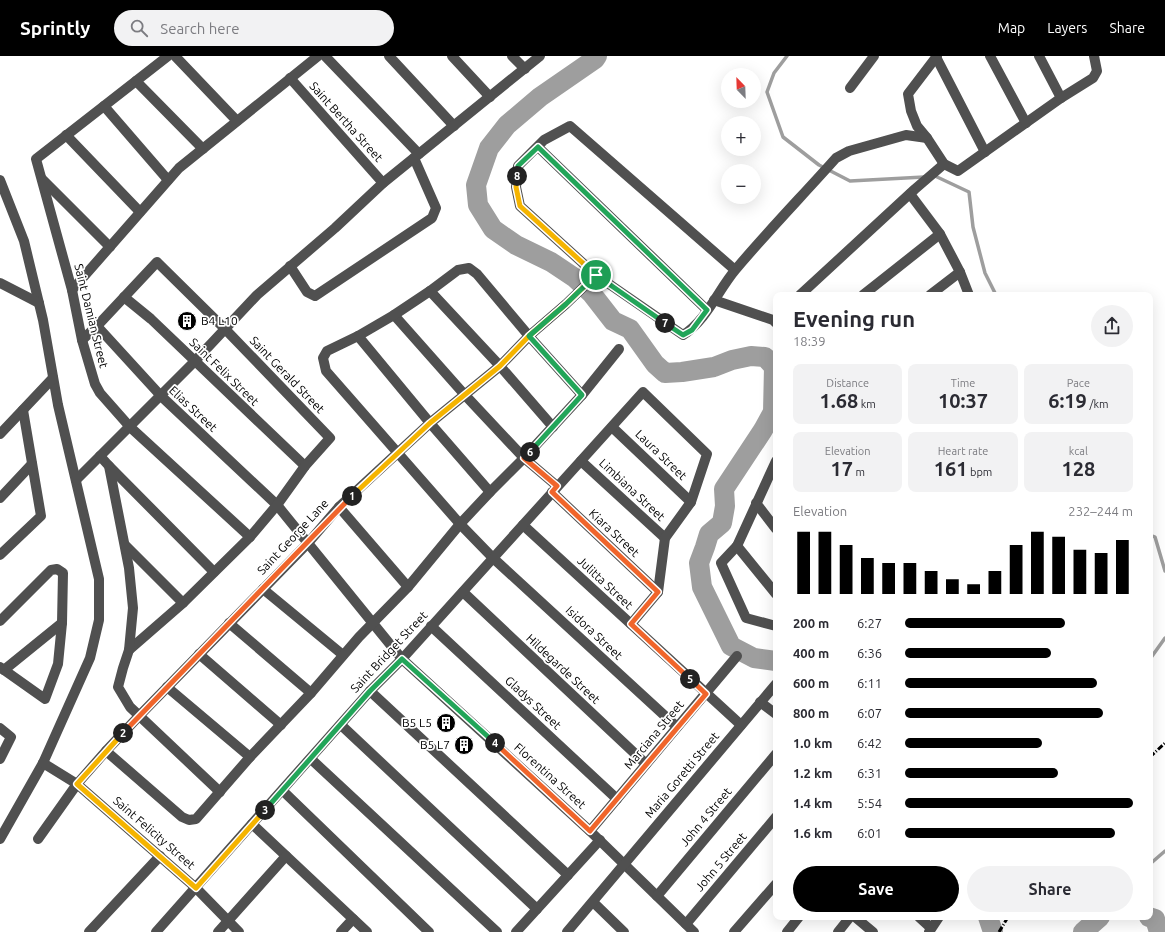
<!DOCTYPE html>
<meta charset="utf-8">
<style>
:root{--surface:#fff;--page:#f2f2f3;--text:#2b2b33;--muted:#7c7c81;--accent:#000}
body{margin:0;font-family:Ubuntu,sans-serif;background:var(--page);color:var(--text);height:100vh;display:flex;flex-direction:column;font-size:15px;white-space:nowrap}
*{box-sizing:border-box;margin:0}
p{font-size:13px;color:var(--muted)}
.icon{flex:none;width:22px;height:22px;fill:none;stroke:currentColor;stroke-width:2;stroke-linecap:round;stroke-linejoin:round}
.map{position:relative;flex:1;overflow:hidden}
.panel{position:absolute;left:773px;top:236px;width:380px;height:628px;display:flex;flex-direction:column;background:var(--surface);border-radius:8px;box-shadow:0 4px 16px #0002}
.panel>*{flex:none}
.needle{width:26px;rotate:337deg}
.fabs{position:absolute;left:721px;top:12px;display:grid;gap:8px}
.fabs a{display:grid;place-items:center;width:40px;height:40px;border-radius:50%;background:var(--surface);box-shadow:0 4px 16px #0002;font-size:20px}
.pin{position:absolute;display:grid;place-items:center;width:34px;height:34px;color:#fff;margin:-17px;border:2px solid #fff;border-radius:50%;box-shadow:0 1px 4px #0007}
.km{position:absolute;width:20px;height:20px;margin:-10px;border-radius:50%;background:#222;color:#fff;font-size:11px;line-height:20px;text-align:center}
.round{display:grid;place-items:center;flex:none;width:42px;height:42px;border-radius:21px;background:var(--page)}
.summary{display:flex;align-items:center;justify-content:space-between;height:68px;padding:0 20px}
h1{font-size:22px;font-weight:700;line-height:30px}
.stats{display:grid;grid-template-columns:repeat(3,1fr);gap:6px;height:68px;padding:4px 20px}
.stats div{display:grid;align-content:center;border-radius:8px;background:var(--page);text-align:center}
.stats b{font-size:20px;font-weight:700}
.stats small{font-size:11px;font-weight:400}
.stats p{font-size:11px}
.chart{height:112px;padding:8px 20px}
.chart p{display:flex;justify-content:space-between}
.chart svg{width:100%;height:72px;margin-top:4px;stroke:var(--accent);stroke-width:6}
.action{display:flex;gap:8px;margin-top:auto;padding:8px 20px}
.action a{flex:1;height:46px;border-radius:24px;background:var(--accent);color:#fff;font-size:16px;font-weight:700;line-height:46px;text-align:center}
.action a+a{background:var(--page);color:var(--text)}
ul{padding:0 20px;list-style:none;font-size:13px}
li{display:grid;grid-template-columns:64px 48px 1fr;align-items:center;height:30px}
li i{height:10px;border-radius:5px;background:var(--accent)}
header{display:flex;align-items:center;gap:24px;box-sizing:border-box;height:56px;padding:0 20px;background:var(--accent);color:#fff}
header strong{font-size:19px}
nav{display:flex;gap:22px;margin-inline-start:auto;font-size:14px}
.search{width:280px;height:36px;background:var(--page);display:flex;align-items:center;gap:10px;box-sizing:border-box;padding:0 14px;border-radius:22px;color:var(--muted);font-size:15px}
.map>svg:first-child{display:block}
</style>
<header>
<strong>Sprintly</strong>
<div class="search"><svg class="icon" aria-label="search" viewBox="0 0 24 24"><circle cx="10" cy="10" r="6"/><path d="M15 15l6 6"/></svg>Search here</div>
<nav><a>Map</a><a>Layers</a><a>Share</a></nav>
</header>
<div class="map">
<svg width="1165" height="876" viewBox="0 0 1165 876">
<rect width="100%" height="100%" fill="#fff"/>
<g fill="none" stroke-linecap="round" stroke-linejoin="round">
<g stroke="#9e9e9e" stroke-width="3.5">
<polyline points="787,0 774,17 767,36 783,81 819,109 850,125 924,121"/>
<polyline points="933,121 935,120 969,136 973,171 985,217 996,239"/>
<polyline points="1150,479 1155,481 1165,515"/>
<polyline points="1150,603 1165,582"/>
<polyline points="1150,808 1165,795"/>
<polyline points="1081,876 1090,861"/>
</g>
<g stroke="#9e9e9e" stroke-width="20">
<polyline points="597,0 595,3 540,41 507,69 489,92 476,129 478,149 493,173 516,189 551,206 575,222 592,238 613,265 630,273 655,308 665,317 682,316 714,311 732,304 751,300 765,301 774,311 773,356 763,374 724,433 725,450 722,467 709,478 705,491 699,507 702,531 731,590 754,602 776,605"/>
<polyline points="988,861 993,876"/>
<polyline points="1149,861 1155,863 1159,876"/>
<polyline points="1083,876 1100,861"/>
</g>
<g stroke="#505050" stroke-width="10">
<polyline points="168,0 36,103 72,234 82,284 95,328 100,337 130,371 250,481"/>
<polyline points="175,0 237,65"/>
<polyline points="325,0 419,98"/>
<polyline points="389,0 454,70"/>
<polyline points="452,0 490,41"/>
<polyline points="512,0 525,13"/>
<polyline points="937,0 908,38 911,55 917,70 927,82 944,108 958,115 1061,42 1093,22 1097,15 1094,0"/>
<polyline points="990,0 1026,67"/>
<polyline points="1039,0 1061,42"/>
<polyline points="936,1 985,96"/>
<polyline points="290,22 383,127"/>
<polyline points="136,25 203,93"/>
<polyline points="850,32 874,0"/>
<polyline points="104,50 168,124"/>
<polyline points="66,79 140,156"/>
<polyline points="538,91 707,254"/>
<polyline points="42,123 110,191"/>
<polyline points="0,124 24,185 43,264 58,349 99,523 99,564 90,602 43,707 0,783"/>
<polyline points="910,138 940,178 960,216 969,239"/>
<polyline points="290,210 307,236 315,240 432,162 436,152 414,102"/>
<path d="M 735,214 L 570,70 L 544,84 L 518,110 L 516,131 L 520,150 L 596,219 L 683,279 C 707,264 718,234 736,213 C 768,175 803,139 836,102 L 849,95 L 906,79 L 927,82"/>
<polyline points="0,227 39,247"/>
<polyline points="72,234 179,112 318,0"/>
<polyline points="430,235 500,310 553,371"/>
<polyline points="800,239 915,133 944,108"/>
<polyline points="863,239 940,178"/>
<polyline points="930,239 960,216"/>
<polyline points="124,241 151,263 305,410"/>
<polyline points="714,244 773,264 776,267"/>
<polyline points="394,259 464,338 524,402 557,430"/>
<polyline points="97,270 161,340 277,449 402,603 590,775 694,876"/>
<polyline points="358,280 430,367 490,436"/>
<polyline points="82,284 97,270 157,206 226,274 330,382 305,410 277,449 250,481 183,547 129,594"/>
<polyline points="582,339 529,280 477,218 469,212 458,214 430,235 394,259 358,280 327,295 323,302 326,315 460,468 493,502 677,671"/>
<polyline points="612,371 691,446"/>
<polyline points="0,378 53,322"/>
<polyline points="100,400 109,410 129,512 133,552 129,594 123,612 118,631 130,651 220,736"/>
<polyline points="581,405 665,482"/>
<polyline points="776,405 737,490 721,507 746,562 776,570"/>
<polyline points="109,410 214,516"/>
<polyline points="76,424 194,306 257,239 335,172 383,127 540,0"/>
<polyline points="552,436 658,536"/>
<polyline points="0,442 32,408"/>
<polyline points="756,447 776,473"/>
<polyline points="339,451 408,531"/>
<polyline points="523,469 741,669"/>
<polyline points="125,489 183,547"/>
<polyline points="737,490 776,538"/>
<polyline points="0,499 41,460 23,354"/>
<polyline points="263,533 343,599"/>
<polyline points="463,536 646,708"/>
<polyline points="0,565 51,514 57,513 63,517 62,567 58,608 45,643 0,611"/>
<polyline points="229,567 311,637"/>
<polyline points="431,570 617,743"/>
<polyline points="199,598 281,669"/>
<polyline points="4,614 62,567"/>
<polyline points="167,631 250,701"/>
<polyline points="370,635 568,819"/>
<polyline points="760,646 776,658"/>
<polyline points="341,669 537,853"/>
<polyline points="0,672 11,681 0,703"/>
<polyline points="106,695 182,761 189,764 196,763 250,701 311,637 359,581 408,531 460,468 490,436 524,402 582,339 619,293"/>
<polyline points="311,703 497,876"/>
<polyline points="43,707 77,728 196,832 239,876"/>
<polyline points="283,735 429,876"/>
<polyline points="252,768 367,876"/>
<polyline points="590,775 737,600"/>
<polyline points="38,783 77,728 106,695 140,659 308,487 339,451 430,367 500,310 529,280 566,248 596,219"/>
<polyline points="657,840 776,698"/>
<polyline points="593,846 624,876"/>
<polyline points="855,861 873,876"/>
<polyline points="919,861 931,872"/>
<polyline points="686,868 776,761"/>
<polyline points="89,876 160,800"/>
<polyline points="156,876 370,635 402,603 643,336 707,398 691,446 665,482 658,536 631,568"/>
<polyline points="218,876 286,800"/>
<polyline points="341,876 353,863"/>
<polyline points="516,876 600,784"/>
<polyline points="567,876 776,628"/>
<polyline points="734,876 776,828"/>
<polyline points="787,876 799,861"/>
<polyline points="838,876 850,861"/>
<polyline points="929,876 939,861"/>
</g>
<g stroke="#000" stroke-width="3" stroke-dasharray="6 2 1 2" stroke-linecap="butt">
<polyline points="1150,701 1165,687"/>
<polyline points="999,876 1008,861"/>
</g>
</g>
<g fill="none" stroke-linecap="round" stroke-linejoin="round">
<g stroke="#fff" stroke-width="8">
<polyline id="split-1" points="352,440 430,367 500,310 529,280 566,248 596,219"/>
</g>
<g stroke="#fff" stroke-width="8">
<polyline id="split-2" points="123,677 352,440"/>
</g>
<g stroke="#fff" stroke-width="8">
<polyline id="split-3" points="123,677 77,728 196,832 265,754"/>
</g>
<g stroke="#fff" stroke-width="8">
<polyline id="split-4" points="265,754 370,635 402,603 495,687"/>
</g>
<g stroke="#fff" stroke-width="8">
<polyline id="split-5" points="495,687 590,775 706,638 690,623"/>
</g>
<g stroke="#fff" stroke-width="8">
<polyline id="split-6" points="530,396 524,402 557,430 552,436 658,536 631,568 690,623"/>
</g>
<g stroke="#fff" stroke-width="8">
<polyline id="split-7" points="530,396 582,339 529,280 566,248 596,219 665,267"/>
</g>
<g stroke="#fff" stroke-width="8">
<polyline id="split-8" points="517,120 518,110 538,91 707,254 692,274 683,279 665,267"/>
</g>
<g stroke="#fff" stroke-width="8">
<polyline id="split-9" points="517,120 516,131 520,150 596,219"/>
</g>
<use href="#split-1" stroke="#f5b400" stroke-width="5"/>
<use href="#split-2" stroke="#f0652b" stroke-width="5"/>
<use href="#split-3" stroke="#f5b400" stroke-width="5"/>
<use href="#split-4" stroke="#22a559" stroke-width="5"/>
<use href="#split-5" stroke="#f0652b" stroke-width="5"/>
<use href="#split-6" stroke="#f0652b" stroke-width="5"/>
<use href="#split-7" stroke="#22a559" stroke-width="5"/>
<use href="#split-8" stroke="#22a559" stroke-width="5"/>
<use href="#split-9" stroke="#f5b400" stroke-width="5"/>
</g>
<defs>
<g id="building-disc" transform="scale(1)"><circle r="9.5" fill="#000" stroke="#fff"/><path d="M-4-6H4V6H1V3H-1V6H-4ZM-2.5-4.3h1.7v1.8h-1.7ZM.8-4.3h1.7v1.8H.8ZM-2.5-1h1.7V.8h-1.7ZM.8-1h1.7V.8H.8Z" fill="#fff"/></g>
</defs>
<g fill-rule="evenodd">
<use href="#building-disc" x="187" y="265"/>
<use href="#building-disc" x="446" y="667"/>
<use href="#building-disc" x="464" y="689"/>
</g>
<g text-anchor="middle" stroke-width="3.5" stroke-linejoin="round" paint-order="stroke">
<g font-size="12" fill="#000" stroke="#fff">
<text transform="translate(346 66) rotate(48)" y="4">Saint Bertha Street</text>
<text transform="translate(91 260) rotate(76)" y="4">Saint Damian Street</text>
<text transform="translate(224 316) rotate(44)" y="4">Saint Felix Street</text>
<text transform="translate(287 319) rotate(46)" y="4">Saint Gerald Street</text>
<text transform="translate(193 353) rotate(43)" y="4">Elias Street</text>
<text transform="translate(661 399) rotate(44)" y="4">Laura Street</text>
<text transform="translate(632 434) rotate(43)" y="4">Limbiana Street</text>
<text transform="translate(614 477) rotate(43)" y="4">Kiara Street</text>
<text transform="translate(293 481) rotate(-47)" y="4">Saint George Lane</text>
<text transform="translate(605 527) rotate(43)" y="4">Julitta Street</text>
<text transform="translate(594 577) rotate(43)" y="4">Isidora Street</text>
<text transform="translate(389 596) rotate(-47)" y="4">Saint Bridget Street</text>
<text transform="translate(563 613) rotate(43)" y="4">Hildegarde Street</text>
<text transform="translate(533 647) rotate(43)" y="4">Gladys Street</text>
<text transform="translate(654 679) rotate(-50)" y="4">Marciana Street</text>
<text transform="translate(682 719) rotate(-50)" y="4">Maria Goretti Street</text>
<text transform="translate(550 720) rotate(42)" y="4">Florentina Street</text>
<text transform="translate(706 761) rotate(-50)" y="4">John 4 Street</text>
<text transform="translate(154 777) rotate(41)" y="4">Saint Felicity Street</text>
<text transform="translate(721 806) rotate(-50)" y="4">John 5 Street</text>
</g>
<g font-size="12" fill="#000" stroke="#fff" text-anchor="end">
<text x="201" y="269" text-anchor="start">B4 L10</text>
<text x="432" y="671">B5 L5</text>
<text x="450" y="693">B5 L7</text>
</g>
</g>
</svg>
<div class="fabs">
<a><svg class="needle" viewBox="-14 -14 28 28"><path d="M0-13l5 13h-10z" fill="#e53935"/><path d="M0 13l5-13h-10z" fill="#7c7c81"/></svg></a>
<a>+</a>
<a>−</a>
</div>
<div class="pin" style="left:596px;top:219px;background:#1e9e55"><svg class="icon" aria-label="arrive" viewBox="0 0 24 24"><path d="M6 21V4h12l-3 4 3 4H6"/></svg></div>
<b class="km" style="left:352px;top:440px">1</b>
<b class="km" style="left:123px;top:677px">2</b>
<b class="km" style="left:265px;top:754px">3</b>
<b class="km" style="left:495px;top:687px">4</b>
<b class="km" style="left:690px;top:623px">5</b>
<b class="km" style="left:530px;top:396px">6</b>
<b class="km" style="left:665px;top:267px">7</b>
<b class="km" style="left:517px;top:120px">8</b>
<section class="panel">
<div class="summary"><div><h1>Evening run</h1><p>18:39</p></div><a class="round"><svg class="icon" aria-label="share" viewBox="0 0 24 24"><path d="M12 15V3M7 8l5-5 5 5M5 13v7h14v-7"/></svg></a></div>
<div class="stats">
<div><p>Distance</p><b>1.68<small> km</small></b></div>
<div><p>Time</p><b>10:37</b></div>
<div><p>Pace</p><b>6:19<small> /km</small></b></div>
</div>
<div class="stats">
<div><p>Elevation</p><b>17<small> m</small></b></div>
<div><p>Heart rate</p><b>161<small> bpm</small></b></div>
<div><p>kcal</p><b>128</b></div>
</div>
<div class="chart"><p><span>Elevation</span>232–244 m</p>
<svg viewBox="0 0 160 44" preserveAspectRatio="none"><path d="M5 44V6M15 44V6M25 44V14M35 44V22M45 44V25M55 44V25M65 44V30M75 44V35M85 44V38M95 44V30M105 44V14M115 44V6M125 44V9M135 44V17M145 44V19M155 44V11"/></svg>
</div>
<ul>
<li><b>200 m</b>6:27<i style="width:70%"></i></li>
<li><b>400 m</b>6:36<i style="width:64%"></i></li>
<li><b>600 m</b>6:11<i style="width:84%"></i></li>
<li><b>800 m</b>6:07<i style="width:87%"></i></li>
<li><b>1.0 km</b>6:42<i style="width:60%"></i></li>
<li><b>1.2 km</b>6:31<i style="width:67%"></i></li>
<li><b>1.4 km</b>5:54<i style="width:100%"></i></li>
<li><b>1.6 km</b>6:01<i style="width:92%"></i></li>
</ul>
<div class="action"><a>Save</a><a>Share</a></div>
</section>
</div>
